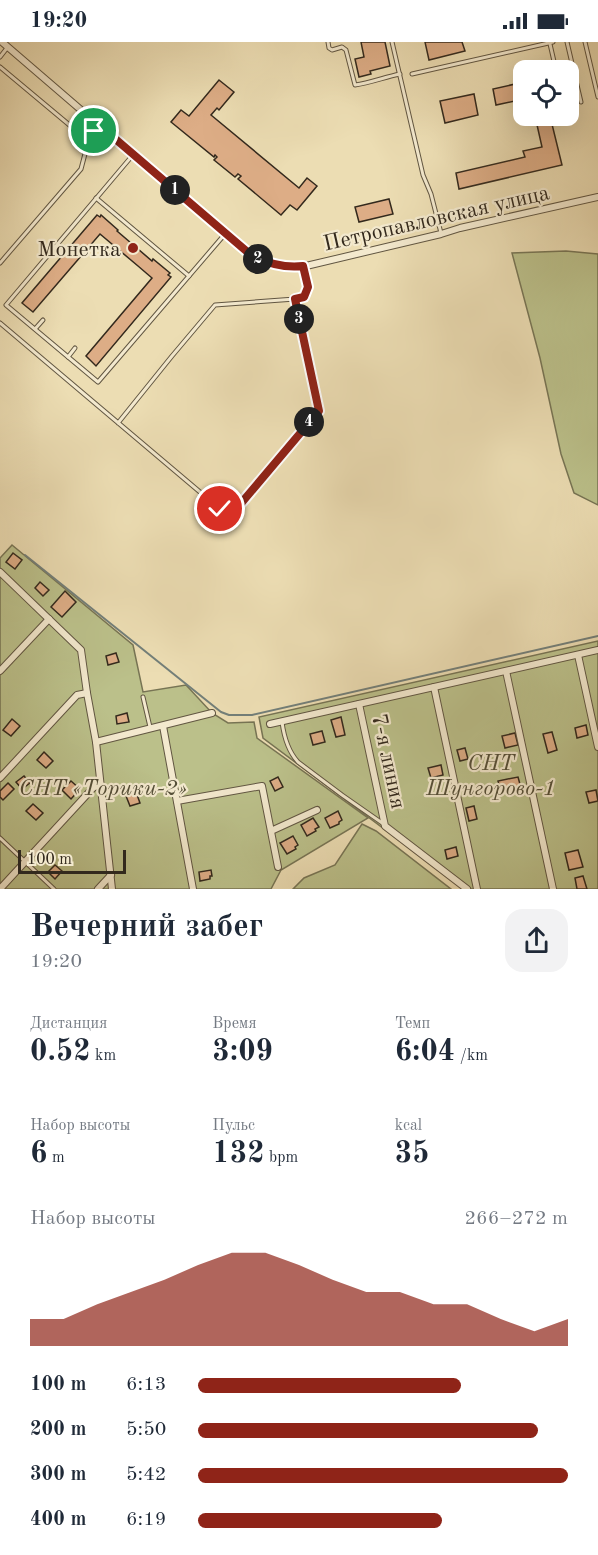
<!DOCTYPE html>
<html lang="ru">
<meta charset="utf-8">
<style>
:root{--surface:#fff;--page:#f2f2f3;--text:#1f2937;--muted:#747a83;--accent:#8f2418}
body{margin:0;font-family:"Old Standard TT",serif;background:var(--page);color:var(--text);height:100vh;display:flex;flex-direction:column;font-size:22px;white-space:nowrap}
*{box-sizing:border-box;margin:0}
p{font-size:20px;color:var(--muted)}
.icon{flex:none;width:33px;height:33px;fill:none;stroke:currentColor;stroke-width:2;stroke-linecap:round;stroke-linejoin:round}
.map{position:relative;height:847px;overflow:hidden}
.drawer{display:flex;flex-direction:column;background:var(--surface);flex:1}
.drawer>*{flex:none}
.tools{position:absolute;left:513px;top:18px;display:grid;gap:12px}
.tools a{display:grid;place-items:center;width:66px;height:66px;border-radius:12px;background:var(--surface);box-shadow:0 6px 24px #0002;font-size:30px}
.scale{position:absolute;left:18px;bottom:15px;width:108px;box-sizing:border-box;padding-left:6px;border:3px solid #33291d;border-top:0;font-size:16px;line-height:21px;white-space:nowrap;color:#33291d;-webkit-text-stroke:4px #f3e9ce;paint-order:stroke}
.pin{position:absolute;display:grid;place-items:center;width:51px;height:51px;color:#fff;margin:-26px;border:3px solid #fff;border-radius:50%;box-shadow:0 2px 6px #0007}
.km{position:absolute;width:30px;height:30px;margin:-15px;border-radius:50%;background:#222;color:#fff;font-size:16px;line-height:30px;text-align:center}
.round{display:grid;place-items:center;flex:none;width:63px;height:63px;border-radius:18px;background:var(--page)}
.head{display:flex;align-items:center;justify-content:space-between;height:102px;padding:0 30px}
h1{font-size:33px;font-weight:700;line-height:45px}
.metrics{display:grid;grid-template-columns:repeat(3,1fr);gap:9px;height:102px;padding:6px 30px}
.metrics div{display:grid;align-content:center}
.metrics b{font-size:30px;font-weight:700}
.metrics small{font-size:16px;font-weight:400}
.metrics p{font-size:16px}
.chart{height:168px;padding:12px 30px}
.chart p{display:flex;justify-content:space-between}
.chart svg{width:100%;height:108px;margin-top:6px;fill:var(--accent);opacity:.7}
ul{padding:0 30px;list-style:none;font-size:20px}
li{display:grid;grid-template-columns:96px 72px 1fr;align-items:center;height:45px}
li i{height:15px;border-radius:8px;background:var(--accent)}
.status{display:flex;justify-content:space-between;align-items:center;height:42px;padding:0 30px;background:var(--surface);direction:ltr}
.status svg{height:16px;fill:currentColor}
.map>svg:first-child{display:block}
</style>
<div class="status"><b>19:20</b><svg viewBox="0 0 49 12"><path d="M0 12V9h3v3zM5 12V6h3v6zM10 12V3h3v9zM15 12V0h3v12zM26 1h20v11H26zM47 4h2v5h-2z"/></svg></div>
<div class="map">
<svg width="598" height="847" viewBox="0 0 598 847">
<rect width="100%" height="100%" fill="#ecddb3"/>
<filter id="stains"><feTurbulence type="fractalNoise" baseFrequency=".00333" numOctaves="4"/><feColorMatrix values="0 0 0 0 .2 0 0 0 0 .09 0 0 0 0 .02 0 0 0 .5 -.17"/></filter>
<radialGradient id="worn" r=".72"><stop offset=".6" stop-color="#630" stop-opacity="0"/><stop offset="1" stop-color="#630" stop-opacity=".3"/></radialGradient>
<g fill="#bbc08a" stroke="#777454" stroke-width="1.5">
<polygon points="566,209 598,212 598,463 574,451 561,412 540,316 512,211"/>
<polygon points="12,503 133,603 143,650 186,643 212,671 228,681 254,680 257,696 368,776 281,828 271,847 0,847 0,516"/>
<polygon points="598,599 598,847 464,847 263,696 259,675"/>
<polygon points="362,782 376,789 451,847 293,847 304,836 335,823"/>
</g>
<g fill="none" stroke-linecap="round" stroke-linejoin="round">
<polyline stroke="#737f79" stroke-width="2" points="25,513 221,670 229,673 252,673 598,594"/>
</g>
<g fill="#ddad86" stroke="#33291d" stroke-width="1.5">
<polygon points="361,0 385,0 390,24 370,29 371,32 359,35 355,17 364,15"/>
<polygon points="425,0 462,0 465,9 429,18"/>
<polygon points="219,38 234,50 219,68 217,66 211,73 299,146 307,136 317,144 297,168 290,163 281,173 238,137 241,134 238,132 235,135 214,118 217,115 215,113 214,115 171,80 181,68 189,74"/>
<polygon points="524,40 524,57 496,63 493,47"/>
<polygon points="474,52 478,73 445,81 440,59"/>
<polygon points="535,74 550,74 562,123 459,147 456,131 525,115 523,109 542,105"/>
<polygon points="389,157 393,172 359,180 355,165"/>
<polygon points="97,173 100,175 101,173 118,188 117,189 152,219 153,217 170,231 168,233 171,235 96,324 86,314 152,236 138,224 100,192 33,270 22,261"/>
<polygon points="13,511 22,518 15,527 6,520"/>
<polygon points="40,540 49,548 43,554 35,546"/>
<polygon points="65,549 76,560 62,575 51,565"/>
<polygon points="116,611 119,620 108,623 106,614"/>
<polygon points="127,671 129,680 117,682 116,674"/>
<polygon points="341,675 345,693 336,695 331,678"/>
<polygon points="12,677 20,684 11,694 3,688"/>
<polygon points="586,683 588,693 577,696 575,686"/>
<polygon points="322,689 325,700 313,703 310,692"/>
<polygon points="552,690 557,708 548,711 543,692"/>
<polygon points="515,691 518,703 505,706 502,694"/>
<polygon points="465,706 468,717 460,719 457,708"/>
<polygon points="44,710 53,719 46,726 37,718"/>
<polygon points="441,723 443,733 431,736 428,726"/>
<polygon points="24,734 30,741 22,747 16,740"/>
<polygon points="278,735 283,745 275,749 270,739"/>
<polygon points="518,735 521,746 501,751 498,739"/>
<polygon points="71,739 80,747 71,757 62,748"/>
<polygon points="8,741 14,747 3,758 0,755 0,749"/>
<polygon points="596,748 598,759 589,761 586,750"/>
<polygon points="136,750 140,761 130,764 126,754"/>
<polygon points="33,762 43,771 36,778 26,769"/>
<polygon points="474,764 477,777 469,779 466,766"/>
<polygon points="338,769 342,778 339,780 339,782 330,786 325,776"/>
<polygon points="313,776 319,785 315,787 316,789 307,794 301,783"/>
<polygon points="293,794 298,803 295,805 296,807 287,812 280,801"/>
<polygon points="456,805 458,814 447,817 445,808"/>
<polygon points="578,808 583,825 569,828 565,811"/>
<polygon points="55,823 62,829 55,837 48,830"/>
<polygon points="211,828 212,834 210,834 210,837 200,839 199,830"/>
<polygon points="583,834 587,847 577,847 575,836"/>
</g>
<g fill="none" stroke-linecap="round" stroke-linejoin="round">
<g stroke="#615642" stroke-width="5">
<g id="service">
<path d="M 328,0 L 329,6 L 332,8 L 342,5 L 346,8 L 355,43 C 370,41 385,35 400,32"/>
<polyline points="392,0 423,133 431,152 441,191"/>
<polyline points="567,0 581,60"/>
<polyline points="585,0 598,55"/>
<polyline points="550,2 556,28"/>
<polyline points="0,15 7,6"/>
<polyline points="0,25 79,91 83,100"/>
<polyline points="412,32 553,0"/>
<polyline points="132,114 6,263 98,340 225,192"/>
<polyline points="96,156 189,234"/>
<polyline points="0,221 81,127 86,108 84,100 99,83"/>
<polyline points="295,257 304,255 308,245 304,225"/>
<polyline points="0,281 220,467 232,472 319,369 295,257 215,263 172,314 118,381"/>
<polyline points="35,287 43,278"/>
<polyline points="68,315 75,306"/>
<polyline points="143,655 150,685"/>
<path d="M 282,680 C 284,695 288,709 298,720 L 342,753 L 385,783"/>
<polyline points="0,796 54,847"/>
</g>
</g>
<g stroke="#615642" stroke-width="8">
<g id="minor">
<path d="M 2,0 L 224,191 C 252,213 268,228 306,224 L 441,192 L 460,186 L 598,155"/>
<polyline points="0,530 81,608 87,651 96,700 112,847"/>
<polyline points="578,613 598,705"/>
<polyline points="0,629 49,577"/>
<polyline points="506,629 553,847"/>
<polyline points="434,645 477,847"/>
<polyline points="359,662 385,784 467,847"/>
<polyline points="270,682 598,608"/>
<polyline points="163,684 193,847"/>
<polyline points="96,700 212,671"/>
<polyline points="0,736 77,653 87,651"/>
<polyline points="177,759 262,744 278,825"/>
<polyline points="271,789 317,768"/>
<polyline points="0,847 93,746 100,742"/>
<polyline points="98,847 111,833"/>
</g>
</g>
<use href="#service" stroke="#f3e9ce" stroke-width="3"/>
<use href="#minor" stroke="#f3e9ce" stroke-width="6"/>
</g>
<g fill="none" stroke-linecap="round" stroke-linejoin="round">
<g stroke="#fff" stroke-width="12">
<path id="route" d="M 94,89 L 99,83 L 251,213 C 268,222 285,226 303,224 L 308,245 L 304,255 L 295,257 L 319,369 L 232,472 L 220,467"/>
</g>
<use href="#route" stroke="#8f2418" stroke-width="8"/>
</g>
<circle fill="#8f2418" stroke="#f3e9ce" stroke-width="2" cx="133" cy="206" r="6"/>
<g text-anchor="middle" stroke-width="4.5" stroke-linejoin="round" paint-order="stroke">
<g font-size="22" fill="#33291d" stroke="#f3e9ce">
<text transform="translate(436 175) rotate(-13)" y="8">Петропавловская улица</text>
<text transform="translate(390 719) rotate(78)" y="8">7-я линия</text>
</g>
<g font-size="22" fill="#33291d" stroke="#f3e9ce" text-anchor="end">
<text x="121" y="214">Монетка</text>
</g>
<g font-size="22" font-style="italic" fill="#554f38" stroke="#f3e9ce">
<text x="491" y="728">СНТ<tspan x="491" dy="25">Шунгорово-1</tspan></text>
<text x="103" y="753">СНТ «Торики-2»</text>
</g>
</g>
<rect width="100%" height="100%" filter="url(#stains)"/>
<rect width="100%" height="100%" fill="url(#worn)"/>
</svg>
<div class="tools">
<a><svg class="icon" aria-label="locate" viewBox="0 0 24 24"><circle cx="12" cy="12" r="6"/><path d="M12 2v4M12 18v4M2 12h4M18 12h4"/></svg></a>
</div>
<div class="scale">100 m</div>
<div class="pin" style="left:94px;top:89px;background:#1e9e55"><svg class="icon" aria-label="arrive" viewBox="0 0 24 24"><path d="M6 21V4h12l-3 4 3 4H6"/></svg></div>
<div class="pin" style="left:220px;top:467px;background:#d93025"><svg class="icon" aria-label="check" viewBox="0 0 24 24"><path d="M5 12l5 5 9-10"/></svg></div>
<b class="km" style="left:175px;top:148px">1</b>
<b class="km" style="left:258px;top:217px">2</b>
<b class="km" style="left:299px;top:277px">3</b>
<b class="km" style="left:309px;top:380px">4</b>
</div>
<section class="drawer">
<div class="head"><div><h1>Вечерний забег</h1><p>19:20</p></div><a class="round"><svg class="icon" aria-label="share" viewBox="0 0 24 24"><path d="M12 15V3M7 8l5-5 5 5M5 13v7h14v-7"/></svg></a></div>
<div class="metrics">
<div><p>Дистанция</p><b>0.52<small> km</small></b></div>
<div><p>Время</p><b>3:09</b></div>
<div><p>Темп</p><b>6:04<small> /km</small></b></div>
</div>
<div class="metrics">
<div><p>Набор высоты</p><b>6<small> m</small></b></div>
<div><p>Пульс</p><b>132<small> bpm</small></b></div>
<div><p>kcal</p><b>35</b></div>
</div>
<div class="chart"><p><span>Набор высоты</span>266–272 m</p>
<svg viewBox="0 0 160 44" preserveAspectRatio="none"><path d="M0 44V33L10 33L20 27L30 22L40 17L50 11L60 6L70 6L80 11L90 17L100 22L110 22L120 27L130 27L140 33L150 38L160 33V44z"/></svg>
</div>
<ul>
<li><b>100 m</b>6:13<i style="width:71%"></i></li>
<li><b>200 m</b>5:50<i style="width:92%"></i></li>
<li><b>300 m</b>5:42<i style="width:100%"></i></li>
<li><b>400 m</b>6:19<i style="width:66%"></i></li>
</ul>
</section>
